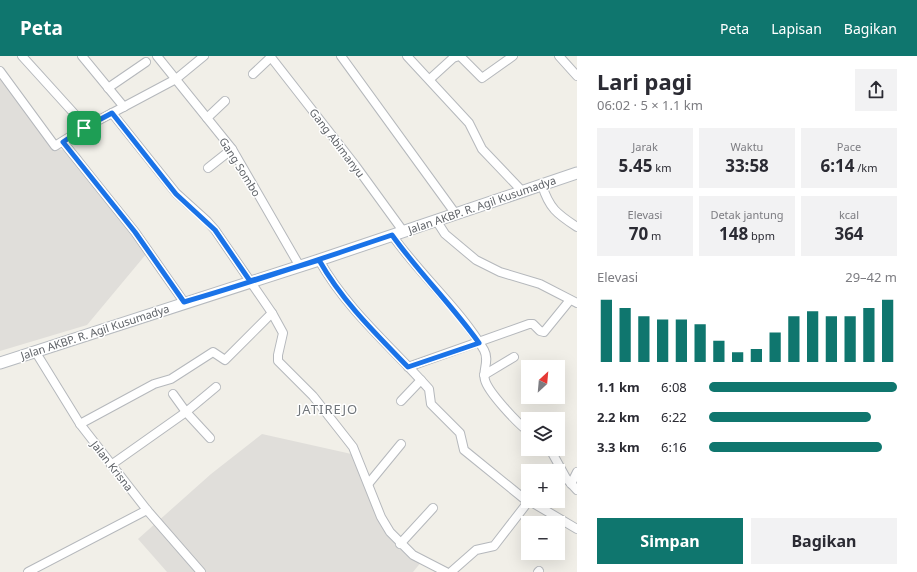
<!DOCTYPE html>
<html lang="id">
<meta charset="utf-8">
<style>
:root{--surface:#fff;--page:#f2f2f3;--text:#2b2b33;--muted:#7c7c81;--accent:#0f766e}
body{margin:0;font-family:"Noto Sans",sans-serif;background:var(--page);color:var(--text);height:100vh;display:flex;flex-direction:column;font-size:15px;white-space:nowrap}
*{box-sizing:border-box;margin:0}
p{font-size:13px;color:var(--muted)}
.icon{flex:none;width:22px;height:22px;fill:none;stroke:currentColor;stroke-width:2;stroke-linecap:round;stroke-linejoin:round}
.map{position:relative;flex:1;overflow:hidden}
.drawer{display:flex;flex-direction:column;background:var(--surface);width:340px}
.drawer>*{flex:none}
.needle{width:26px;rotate:26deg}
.controls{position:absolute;left:521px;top:304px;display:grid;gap:8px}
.controls a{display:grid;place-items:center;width:44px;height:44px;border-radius:0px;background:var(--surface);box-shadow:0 4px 16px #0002;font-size:20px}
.pin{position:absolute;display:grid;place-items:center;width:34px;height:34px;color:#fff;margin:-17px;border-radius:8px;box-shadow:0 2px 6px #0006}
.round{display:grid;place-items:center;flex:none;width:42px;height:42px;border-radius:0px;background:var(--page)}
.overview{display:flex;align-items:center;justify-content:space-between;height:68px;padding:0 20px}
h1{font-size:22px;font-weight:700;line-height:30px}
.metrics{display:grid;grid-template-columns:repeat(3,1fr);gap:6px;height:68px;padding:4px 20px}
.metrics div{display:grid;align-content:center;border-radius:0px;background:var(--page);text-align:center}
.metrics b{font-size:17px;font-weight:700}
.metrics small{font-size:11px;font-weight:400}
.metrics p{font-size:11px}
.chart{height:112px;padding:8px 20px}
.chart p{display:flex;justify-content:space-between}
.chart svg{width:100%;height:72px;margin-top:4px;stroke:var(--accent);stroke-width:6}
.action{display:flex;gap:8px;margin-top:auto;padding:8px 20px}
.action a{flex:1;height:46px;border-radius:0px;background:var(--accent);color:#fff;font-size:16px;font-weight:700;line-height:46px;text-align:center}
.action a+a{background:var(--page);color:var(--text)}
ul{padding:0 20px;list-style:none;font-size:13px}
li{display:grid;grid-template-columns:64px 48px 1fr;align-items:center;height:30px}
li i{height:10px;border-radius:5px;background:var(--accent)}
header{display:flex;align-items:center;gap:24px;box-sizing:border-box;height:56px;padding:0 20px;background:var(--accent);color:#fff}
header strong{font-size:19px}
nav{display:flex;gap:22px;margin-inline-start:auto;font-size:14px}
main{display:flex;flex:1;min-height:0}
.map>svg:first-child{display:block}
</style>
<header>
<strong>Peta</strong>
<nav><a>Peta</a><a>Lapisan</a><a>Bagikan</a></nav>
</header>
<main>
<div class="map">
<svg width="577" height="516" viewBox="0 0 577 516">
<rect width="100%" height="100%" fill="#f1efe8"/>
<g fill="#e0deda">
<polygon points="0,17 53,92 79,97 147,197 87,269 0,295"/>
<polygon points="262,378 356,399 384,470 422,505 413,516 167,516 138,483 211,418"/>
</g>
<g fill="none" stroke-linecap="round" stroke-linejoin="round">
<g stroke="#b5b8bc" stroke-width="10">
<g id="minor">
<polyline points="82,0 124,51"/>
<polyline points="157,0 232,93 299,209"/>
<polyline points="270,0 355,109 403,175"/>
<polyline points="341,0 455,157"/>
<polyline points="407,0 469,67 482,93 523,136"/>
<polyline points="460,0 482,22 513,0"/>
<polyline points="559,0 577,20"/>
<polyline points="0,15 55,90 84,72 80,64 22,0"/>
<polyline points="253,18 271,1"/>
<polyline points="430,23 453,2 459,0"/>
<polyline points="108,32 146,6"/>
<polyline points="112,57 176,137 207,165 215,174 272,257 283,277 278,299 278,305 313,340 353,391 381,461 390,476 413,499 446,516"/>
<polyline points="207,62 225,45"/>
<polyline points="84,72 176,23 204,0"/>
<polyline points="63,86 135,176 184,246"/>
<polyline points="208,112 232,93"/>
<path d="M 542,129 C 549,152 557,158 577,171"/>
<polyline points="436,164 445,178 476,204 500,216 540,228 577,247"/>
<path d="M 392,179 C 420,219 460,253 484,294 C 490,305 482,314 485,324 C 488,336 518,368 528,375"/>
<path d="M 319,204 C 347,254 391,290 429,333 L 431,348 L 460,377 L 464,394 L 528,446 L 494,490 L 476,494 L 451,516"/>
<polyline points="35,295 80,368 147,454 201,516"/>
<polyline points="408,311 529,268 533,268 540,275 544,276 570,244"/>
<polyline points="484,319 514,301"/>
<polyline points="173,338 186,356 210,382"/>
<polyline points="401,345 421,324"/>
<polyline points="80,368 154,328 171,323 213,296 225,304 272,257"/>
<polyline points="550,393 566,422 577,434"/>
<polyline points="111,409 186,356 216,331"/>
<polyline points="369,427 401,388"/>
<polyline points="571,428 577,416"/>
<polyline points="528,446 533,447 577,473"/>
<polyline points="400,488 433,452"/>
<polyline points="28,516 147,454"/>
<polyline points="538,516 539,515"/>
</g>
</g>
<g stroke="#b6babf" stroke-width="13">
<polyline id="secondary" points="0,307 319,204 577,117"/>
</g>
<use href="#minor" stroke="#fff" stroke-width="8"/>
<use href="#secondary" stroke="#fff" stroke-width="11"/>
</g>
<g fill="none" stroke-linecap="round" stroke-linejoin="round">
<g stroke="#fff" stroke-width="8">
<path id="route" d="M 84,72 L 63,86 L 135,176 L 184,246 C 254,226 323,202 392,179 C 419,217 452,249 479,287 L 408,311 C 375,277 342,245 319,204 L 250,225 L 215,174 L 176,138 L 112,57 L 84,72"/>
</g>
<use href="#route" stroke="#1a73e8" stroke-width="5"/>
</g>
<g text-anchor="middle" stroke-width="3" stroke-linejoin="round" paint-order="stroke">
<g font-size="11" fill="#5f6368" stroke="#fff">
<text transform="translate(337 87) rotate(53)" y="4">Gang Abimanyu</text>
<text transform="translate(240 111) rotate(58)" y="4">Gang Sombo</text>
<text transform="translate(482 149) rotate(-19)" y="4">Jalan AKBP. R. Agil Kusumadya</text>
<text transform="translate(95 276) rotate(-18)" y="4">Jalan AKBP. R. Agil Kusumadya</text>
<text transform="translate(112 410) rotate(52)" y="4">Jalan Krisna</text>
</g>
<g font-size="13" letter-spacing="1" fill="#70757a" stroke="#fff">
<text x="328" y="358">JATIREJO</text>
</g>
</g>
</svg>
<div class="controls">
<a><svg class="needle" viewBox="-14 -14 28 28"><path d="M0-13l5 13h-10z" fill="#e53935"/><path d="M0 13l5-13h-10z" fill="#7c7c81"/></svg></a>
<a><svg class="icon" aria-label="layers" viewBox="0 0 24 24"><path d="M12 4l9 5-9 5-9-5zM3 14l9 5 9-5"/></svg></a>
<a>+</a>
<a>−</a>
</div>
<div class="pin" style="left:84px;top:72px;background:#1e9e55"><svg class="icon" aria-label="arrive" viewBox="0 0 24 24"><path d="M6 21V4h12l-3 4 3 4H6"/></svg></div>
</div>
<section class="drawer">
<div class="overview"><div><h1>Lari pagi</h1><p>06:02 · 5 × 1.1 km</p></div><a class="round"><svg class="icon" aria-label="share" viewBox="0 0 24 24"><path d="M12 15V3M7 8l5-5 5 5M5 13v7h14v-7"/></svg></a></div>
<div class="metrics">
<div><p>Jarak</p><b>5.45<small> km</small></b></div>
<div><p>Waktu</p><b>33:58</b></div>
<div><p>Pace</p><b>6:14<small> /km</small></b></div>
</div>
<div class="metrics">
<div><p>Elevasi</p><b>70<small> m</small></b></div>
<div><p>Detak jantung</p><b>148<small> bpm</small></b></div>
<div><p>kcal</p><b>364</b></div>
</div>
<div class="chart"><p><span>Elevasi</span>29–42 m</p>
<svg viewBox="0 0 160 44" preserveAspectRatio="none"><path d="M5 44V6M15 44V11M25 44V16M35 44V18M45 44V18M55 44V21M65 44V31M75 44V38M85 44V36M95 44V26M105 44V16M115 44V13M125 44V16M135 44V16M145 44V11M155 44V6"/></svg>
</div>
<ul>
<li><b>1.1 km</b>6:08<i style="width:100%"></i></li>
<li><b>2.2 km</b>6:22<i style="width:86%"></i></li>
<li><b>3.3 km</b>6:16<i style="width:92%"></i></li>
</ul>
<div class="action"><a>Simpan</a><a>Bagikan</a></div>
</section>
</main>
